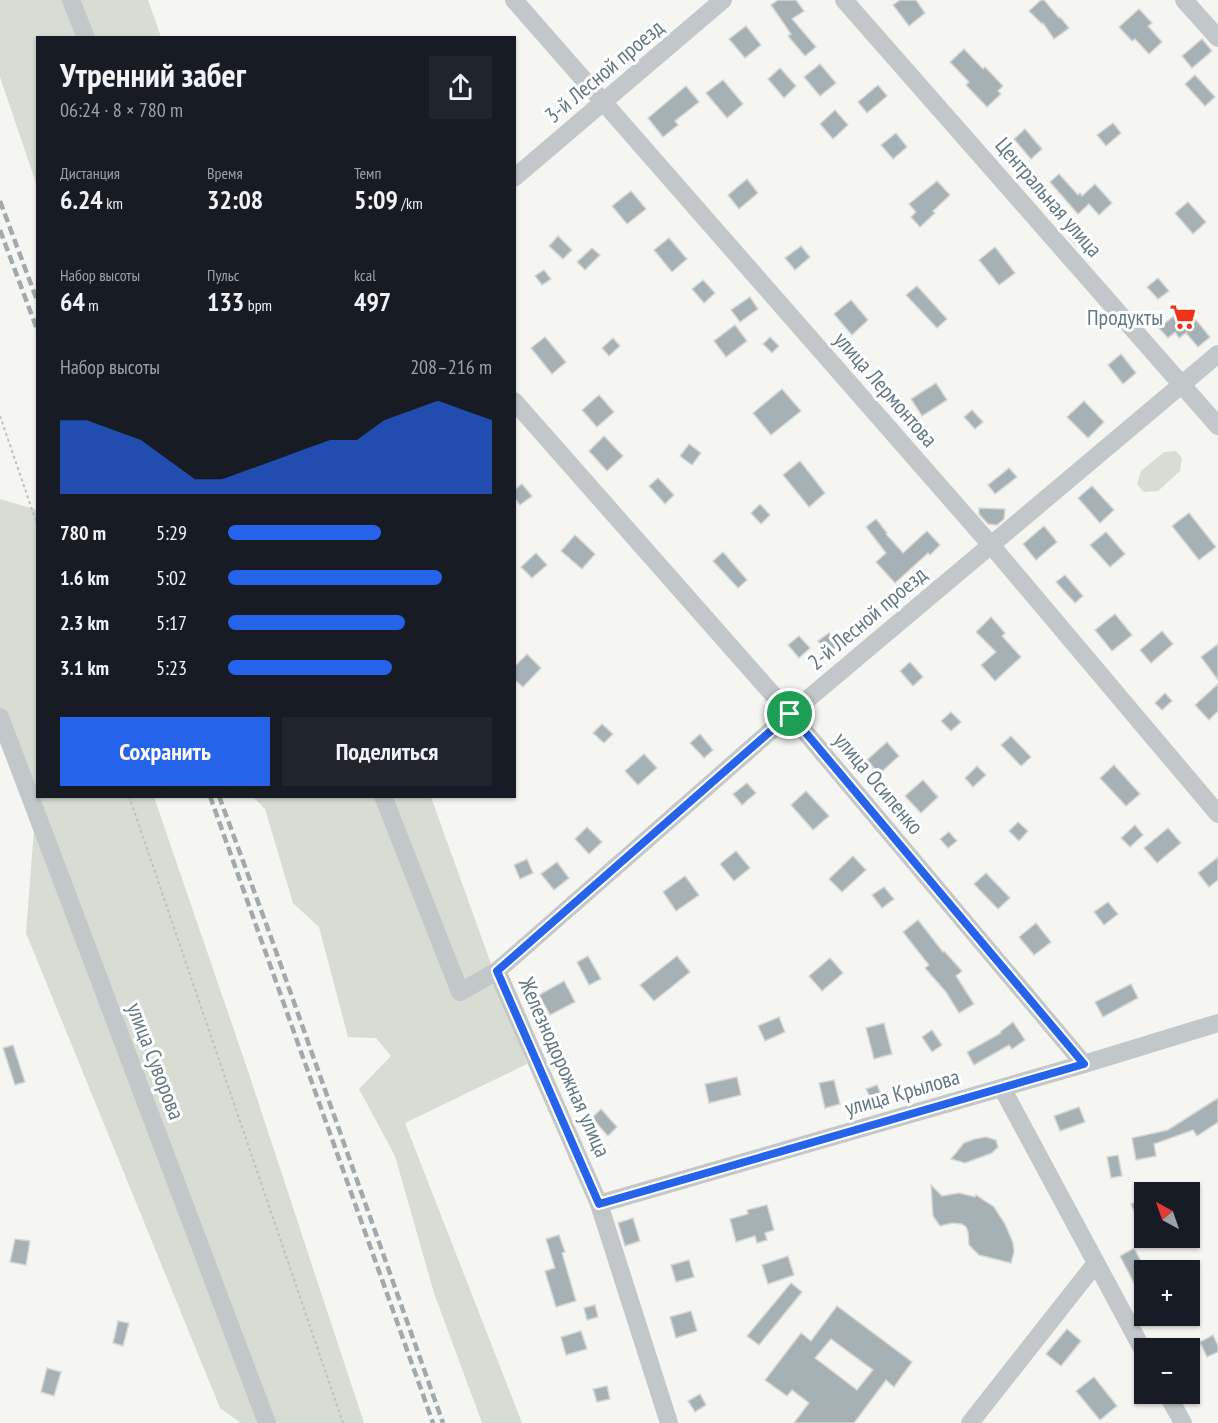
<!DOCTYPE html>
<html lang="ru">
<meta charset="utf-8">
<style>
:root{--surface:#171b24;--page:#20242c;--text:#f1f3f6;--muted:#9ea1a6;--accent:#2563eb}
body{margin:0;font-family:"PT Sans Narrow",sans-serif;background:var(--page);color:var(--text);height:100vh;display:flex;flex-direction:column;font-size:22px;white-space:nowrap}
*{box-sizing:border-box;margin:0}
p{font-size:20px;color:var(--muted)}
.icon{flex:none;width:33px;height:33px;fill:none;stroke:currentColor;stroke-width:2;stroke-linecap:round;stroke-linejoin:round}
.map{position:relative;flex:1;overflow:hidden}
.details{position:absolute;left:36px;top:36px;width:480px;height:762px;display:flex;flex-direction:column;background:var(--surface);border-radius:0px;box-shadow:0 2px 4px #0004}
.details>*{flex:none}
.needle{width:39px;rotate:320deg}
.controls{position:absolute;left:1134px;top:1182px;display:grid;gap:12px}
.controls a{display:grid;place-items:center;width:66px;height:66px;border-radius:0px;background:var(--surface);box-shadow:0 2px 4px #0004;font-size:30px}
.pin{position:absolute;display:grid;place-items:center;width:51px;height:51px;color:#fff;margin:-26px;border:3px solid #fff;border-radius:50%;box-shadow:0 2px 6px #0007}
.round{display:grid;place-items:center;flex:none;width:63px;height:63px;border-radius:0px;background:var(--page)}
.summary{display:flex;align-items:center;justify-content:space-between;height:102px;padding:0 24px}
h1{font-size:33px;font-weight:700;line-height:45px}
.stats{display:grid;grid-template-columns:repeat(3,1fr);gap:9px;height:102px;padding:6px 24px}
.stats div{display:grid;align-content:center}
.stats b{font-size:26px;font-weight:700}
.stats small{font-size:16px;font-weight:400}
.stats p{font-size:16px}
.chart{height:168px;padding:12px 24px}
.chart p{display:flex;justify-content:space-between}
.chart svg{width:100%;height:108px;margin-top:6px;fill:var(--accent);opacity:.7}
.button{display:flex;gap:12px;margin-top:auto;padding:12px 24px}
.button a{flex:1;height:69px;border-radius:0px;background:var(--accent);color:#fff;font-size:24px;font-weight:700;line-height:69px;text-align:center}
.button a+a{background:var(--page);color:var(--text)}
ul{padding:0 24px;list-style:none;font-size:20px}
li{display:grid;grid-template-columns:96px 72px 1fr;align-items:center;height:45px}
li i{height:15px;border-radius:8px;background:var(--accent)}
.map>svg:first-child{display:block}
</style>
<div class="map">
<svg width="1218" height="1423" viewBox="0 0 1218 1423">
<rect width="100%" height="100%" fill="#f5f5f1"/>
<g fill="#d7ddd2">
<polygon points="0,0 148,0 161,37 38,38 37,186 0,77"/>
<polygon points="1176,451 1182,458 1180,471 1158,491 1144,492 1137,484 1141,471 1164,452"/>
<polygon points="0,499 37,510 38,796 154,797 247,1068 364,1423 241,1423 220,1408 26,933 35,817 0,721"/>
<polygon points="253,797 431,797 527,1064 405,1123 522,1423 482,1423 434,1293 395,1156 359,1089 391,1056 376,1038 348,1037 319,927 293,903 265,809"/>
</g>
<g fill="#a6b1b5" stroke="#d6d6d4" stroke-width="1.5" fill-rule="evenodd">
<polygon points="778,0 796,0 804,11 792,19 816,47 805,56 788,36 791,34 771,5"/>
<polygon points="900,0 916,0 925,13 909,26 893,5"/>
<polygon points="1041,0 1044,0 1059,18 1060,17 1069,28 1054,39 1043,23 1042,24 1029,11"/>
<polygon points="1139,9 1152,23 1148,26 1162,42 1149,54 1135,39 1132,41 1119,27"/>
<polygon points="746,26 761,45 745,58 729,39"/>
<polygon points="1202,39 1212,51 1192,68 1182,56"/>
<polygon points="964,49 983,69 985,67 1003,86 998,91 1001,94 987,107 966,85 969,82 950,62"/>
<polygon points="820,64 836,83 820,96 804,77"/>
<polygon points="780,68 796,86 784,98 768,79"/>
<polygon points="1195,75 1215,97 1205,106 1185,84"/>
<polygon points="723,80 743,104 727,118 706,93"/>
<polygon points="878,85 887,96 867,113 858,102"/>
<polygon points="686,86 699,102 675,121 678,125 663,137 648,118"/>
<polygon points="835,110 848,125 833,139 820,124"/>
<polygon points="1113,123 1121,133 1106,146 1097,135"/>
<polygon points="1025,129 1042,149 1031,159 1014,139"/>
<polygon points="896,133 907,147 893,159 881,145"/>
<polygon points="1059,174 1078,195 1080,193 1082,196 1095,184 1112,203 1099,215 1089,204 1078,214 1050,182"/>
<polygon points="747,179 758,193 739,209 728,195"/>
<polygon points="937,181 950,195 933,211 935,213 920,227 911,217 916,212 909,204"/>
<polygon points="631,191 646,209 627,224 612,206"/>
<polygon points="1188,202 1206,222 1193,234 1175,213"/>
<polygon points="1080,229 1088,239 1078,247 1070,238"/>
<polygon points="558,236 572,250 563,259 549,246"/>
<polygon points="669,238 687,259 672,272 654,250"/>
<polygon points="801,246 810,257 795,270 785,258"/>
<polygon points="995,247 1015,273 999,285 979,260"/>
<polygon points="592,248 600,255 585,270 577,262"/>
<polygon points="544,270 551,279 542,285 535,276"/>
<polygon points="1158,278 1169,291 1158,299 1147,287"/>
<polygon points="703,280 715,293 704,303 692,289"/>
<polygon points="917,286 947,319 937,328 906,295"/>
<polygon points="750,297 758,309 740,322 731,310"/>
<polygon points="851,300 868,320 852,335 834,314"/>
<polygon points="1185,307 1210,337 1198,347 1186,333 1179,338 1175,332 1168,338 1159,328"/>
<polygon points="735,325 747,341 726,357 714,341"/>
<polygon points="545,337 566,362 552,374 531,348"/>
<polygon points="770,337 779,346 772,353 763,344"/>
<polygon points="613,338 620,346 609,356 602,348"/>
<polygon points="1121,354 1136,373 1123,384 1108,365"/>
<polygon points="936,383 947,400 922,416 911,399"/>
<polygon points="782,389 801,411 771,435 753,413"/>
<polygon points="599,395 614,412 597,427 582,410"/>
<polygon points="1084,401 1104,422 1088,438 1067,417"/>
<polygon points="972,410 983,422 975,429 964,417"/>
<polygon points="604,436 623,456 607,471 589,451"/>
<polygon points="689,444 701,453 692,465 680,456"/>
<polygon points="800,461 825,493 809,507 783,475"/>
<polygon points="1009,468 1017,477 995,494 988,485"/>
<polygon points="658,478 674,495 665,504 649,486"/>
<polygon points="522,484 532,496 520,505 514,497 514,490"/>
<polygon points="1092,486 1114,510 1100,523 1078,498"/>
<polygon points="760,504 770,515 761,524 751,513"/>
<polygon points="979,508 1005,509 1004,519 997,525 988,524 979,514"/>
<polygon points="1189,513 1216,547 1199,560 1172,526"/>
<polygon points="876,519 887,533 886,534 903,553 927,531 940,545 930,555 928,553 895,583 876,562 886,553 866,527"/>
<polygon points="1044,526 1057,542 1036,560 1023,544"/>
<polygon points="1106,532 1125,554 1110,567 1090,545"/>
<polygon points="575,535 595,554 582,569 561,551"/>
<polygon points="723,552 747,580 738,588 713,561"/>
<polygon points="536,553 547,565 532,578 521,567"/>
<polygon points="1065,575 1083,596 1075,603 1056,582"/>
<polygon points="1115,614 1132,635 1112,651 1095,630"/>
<polygon points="991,617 1005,633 1002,636 1021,657 995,681 981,665 996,652 976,632"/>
<polygon points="1162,631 1173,644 1151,663 1140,650"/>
<polygon points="829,633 839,645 828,653 818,641"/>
<polygon points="799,636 810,648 799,658 788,645"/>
<polygon points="1218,644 1218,680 1201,657"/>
<polygon points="527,654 541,668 523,687 514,679 514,667"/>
<polygon points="910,662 923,677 913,686 900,671"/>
<polygon points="1218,684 1218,711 1209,720 1195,705"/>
<polygon points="1165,693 1172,701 1162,710 1155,703"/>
<polygon points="951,712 961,722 951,731 941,721"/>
<polygon points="602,724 613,734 604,743 593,733"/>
<polygon points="700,734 713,750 704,758 690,743"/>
<polygon points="1011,736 1031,757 1021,766 1001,745"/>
<polygon points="887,742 899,756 879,774 867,760"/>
<polygon points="644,754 657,768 638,785 625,771"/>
<polygon points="1114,765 1140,794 1126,806 1100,778"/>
<polygon points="977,766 986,775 973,787 965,778"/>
<polygon points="923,780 938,797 921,813 905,796"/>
<polygon points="747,783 756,793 742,805 733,794"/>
<polygon points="806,791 829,816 813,830 791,805"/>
<polygon points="1018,822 1028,831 1019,841 1009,831"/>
<polygon points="1135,825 1143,835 1130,847 1121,838"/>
<polygon points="587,827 602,842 589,854 575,839"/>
<polygon points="1168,828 1181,843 1157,863 1144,848"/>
<polygon points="949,832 957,841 948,848 940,839"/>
<polygon points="736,851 750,868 734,881 720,864"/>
<polygon points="853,856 866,870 842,892 829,879"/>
<polygon points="1218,857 1218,880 1209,887 1198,873"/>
<polygon points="527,859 533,873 520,879 514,865"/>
<polygon points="557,862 569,878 554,890 541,874"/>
<polygon points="986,873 1010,898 998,909 974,884"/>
<polygon points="685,876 699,895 676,911 663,892"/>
<polygon points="884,887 894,899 882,908 872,895"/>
<polygon points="1108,902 1118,914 1104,925 1094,912"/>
<polygon points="918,920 943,952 944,951 962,971 956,976 974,1004 959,1013 946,992 925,968 929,965 903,932"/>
<polygon points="1036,923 1051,942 1034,955 1019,937"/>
<polygon points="588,956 601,979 589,985 577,962"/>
<polygon points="677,956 690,972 654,1001 640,985"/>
<polygon points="830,958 843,973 822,991 809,976"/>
<polygon points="564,981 575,1002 550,1015 539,995"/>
<polygon points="1131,984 1138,998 1103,1017 1095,1002"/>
<polygon points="779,1017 785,1032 765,1041 758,1026"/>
<polygon points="1013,1022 1025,1040 1012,1049 1009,1045 974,1065 967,1052 1001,1033 1000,1032"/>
<polygon points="884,1023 892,1054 874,1059 866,1028"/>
<polygon points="932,1030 942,1045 932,1052 922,1037"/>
<polygon points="13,1045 25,1082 15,1085 3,1048"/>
<polygon points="737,1077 741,1095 709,1103 705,1084"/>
<polygon points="834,1080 840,1104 825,1108 819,1083"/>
<polygon points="877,1085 883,1099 873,1104 866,1089"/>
<polygon points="1218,1098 1218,1122 1197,1136 1193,1130 1154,1144 1156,1156 1136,1160 1132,1138 1168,1130"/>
<polygon points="1079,1107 1085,1122 1060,1131 1054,1116"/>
<polygon points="601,1109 617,1127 608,1136 592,1118"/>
<polygon points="986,1137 996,1140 998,1147 992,1153 965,1163 951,1159 964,1143 975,1139"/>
<polygon points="1118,1155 1122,1176 1111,1178 1107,1157"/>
<polygon points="931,1185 942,1196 959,1193 975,1197 976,1195 994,1207 1005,1224 1013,1243 1014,1252 1011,1263 979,1255 969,1245 968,1232 966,1227 962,1224 952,1223 940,1226 933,1216"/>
<polygon points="1144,1198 1144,1233 1131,1204"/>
<polygon points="767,1205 774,1230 765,1233 767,1240 757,1243 755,1236 736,1242 730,1219 748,1214 747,1210"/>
<polygon points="633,1218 640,1241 625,1246 618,1223"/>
<polygon points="559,1235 565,1252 562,1253 576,1301 556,1307 545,1271 555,1268 546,1239"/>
<polygon points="15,1239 30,1241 26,1265 10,1262"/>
<polygon points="1134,1248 1144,1267 1144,1280 1135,1285 1120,1256"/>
<polygon points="788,1256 794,1275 768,1284 762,1265"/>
<polygon points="689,1260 694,1277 676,1282 671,1265"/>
<polygon points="791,1283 802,1292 759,1345 747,1336"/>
<polygon points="595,1305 598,1317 587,1320 584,1308"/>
<path d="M 837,1306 L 912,1362 L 894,1387 L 886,1380 L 854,1423 L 794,1423 L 809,1403 L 792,1390 L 787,1396 L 765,1380 L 801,1333 L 811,1341 ZM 831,1339 L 873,1370 L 857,1390 L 815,1358 Z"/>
<polygon points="691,1311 697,1331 676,1338 670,1317"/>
<polygon points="118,1321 129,1323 123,1346 113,1343"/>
<polygon points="1067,1329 1081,1341 1061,1366 1046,1354"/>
<polygon points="581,1331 587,1349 566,1355 561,1337"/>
<polygon points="1213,1335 1218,1346 1218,1352 1207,1357 1200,1342"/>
<polygon points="47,1368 61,1372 54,1396 41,1392"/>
<polygon points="1094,1377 1117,1406 1100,1420 1076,1391"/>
<polygon points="607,1386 610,1399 597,1402 593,1389"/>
<polygon points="700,1394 706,1405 695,1412 688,1401"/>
</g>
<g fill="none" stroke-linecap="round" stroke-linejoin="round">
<g stroke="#bec0c2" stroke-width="2" stroke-dasharray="3 3" stroke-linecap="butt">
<polyline points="0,416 38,527"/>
<polyline points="129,796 343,1423"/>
</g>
<g stroke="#c2c7c9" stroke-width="18">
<polyline points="71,0 86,38"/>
<polyline points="514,0 991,545 1218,814"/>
<polyline points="844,0 1218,426"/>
<polyline points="1184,0 1218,38"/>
<polyline points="514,178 723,0"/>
<polyline points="514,401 790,714 1084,1064"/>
<polyline points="0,717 267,1423"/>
<polyline points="383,796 460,992 497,971 599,1204 669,1423"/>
<polyline points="497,971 790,714 1218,354"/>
<polyline points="1002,1088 1144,1352"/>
<polyline points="599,1204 1084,1064 1218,1023"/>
<polyline points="1167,1394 1183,1423"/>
<polyline points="970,1423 1096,1263"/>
</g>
<g stroke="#a0a9ad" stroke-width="4.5" stroke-dasharray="9 4.5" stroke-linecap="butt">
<polyline points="0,201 38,303"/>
<polyline points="0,230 38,332"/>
<polyline points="210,796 433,1423"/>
<polyline points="219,796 268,929 443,1423"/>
</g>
</g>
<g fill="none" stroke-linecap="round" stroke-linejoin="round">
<g stroke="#fff" stroke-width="12">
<polygon id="route" points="790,714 1084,1064 599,1204 497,971"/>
</g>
<use href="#route" stroke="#2563eb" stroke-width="8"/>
</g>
<defs>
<g id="supermarket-bare" transform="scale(2.07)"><path d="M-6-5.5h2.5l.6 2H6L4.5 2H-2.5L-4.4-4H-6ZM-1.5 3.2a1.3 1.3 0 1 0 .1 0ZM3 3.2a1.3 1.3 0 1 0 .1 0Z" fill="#ee3318" stroke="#fff" stroke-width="2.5" paint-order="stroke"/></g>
</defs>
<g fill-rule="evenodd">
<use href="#supermarket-bare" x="1183" y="317"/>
</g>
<g text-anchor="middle" stroke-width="6" stroke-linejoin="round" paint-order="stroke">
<g font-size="22" fill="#627984" stroke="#fff">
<text transform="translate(604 71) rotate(-40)" y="8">3-й Лесной проезд</text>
<text transform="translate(1049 197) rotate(49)" y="8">Центральная улица</text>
<text transform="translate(886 389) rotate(49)" y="8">улица Лермонтова</text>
<text transform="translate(867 618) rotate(-40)" y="8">2-й Лесной проезд</text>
<text transform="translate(879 783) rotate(50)" y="8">улица Осипенко</text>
<text transform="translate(156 1061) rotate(69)" y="8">улица Суворова</text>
<text transform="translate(565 1067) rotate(66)" y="8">Железнодорожная улица</text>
<text transform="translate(902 1092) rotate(-16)" y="8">улица Крылова</text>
</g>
<g font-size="22" fill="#627984" stroke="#fff" text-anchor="end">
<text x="1163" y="325">Продукты</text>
</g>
</g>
</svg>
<div class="controls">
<a><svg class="needle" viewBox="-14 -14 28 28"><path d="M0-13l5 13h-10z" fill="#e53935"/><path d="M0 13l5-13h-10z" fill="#9ea1a6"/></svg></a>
<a>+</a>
<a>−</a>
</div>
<div class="pin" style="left:790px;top:714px;background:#1e9e55"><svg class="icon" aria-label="arrive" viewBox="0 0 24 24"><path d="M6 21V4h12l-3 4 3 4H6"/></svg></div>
<section class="details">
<div class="summary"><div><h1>Утренний забег</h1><p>06:24 · 8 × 780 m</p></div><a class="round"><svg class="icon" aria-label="share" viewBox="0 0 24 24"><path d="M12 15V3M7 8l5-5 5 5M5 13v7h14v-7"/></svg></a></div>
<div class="stats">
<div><p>Дистанция</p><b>6.24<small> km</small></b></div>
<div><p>Время</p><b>32:08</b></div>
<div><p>Темп</p><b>5:09<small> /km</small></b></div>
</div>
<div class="stats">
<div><p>Набор высоты</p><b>64<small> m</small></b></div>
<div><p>Пульс</p><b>133<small> bpm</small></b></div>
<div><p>kcal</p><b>497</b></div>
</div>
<div class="chart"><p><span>Набор высоты</span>208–216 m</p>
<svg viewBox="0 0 160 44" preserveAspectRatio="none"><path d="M0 44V14L10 14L20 18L30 22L40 30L50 38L60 38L70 34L80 30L90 26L100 22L110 22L120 14L130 10L140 6L150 10L160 14V44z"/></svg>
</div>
<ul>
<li><b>780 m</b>5:29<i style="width:58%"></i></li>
<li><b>1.6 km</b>5:02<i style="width:81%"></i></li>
<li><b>2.3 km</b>5:17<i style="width:67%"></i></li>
<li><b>3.1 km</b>5:23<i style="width:62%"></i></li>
</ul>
<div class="button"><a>Сохранить</a><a>Поделиться</a></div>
</section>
</div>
